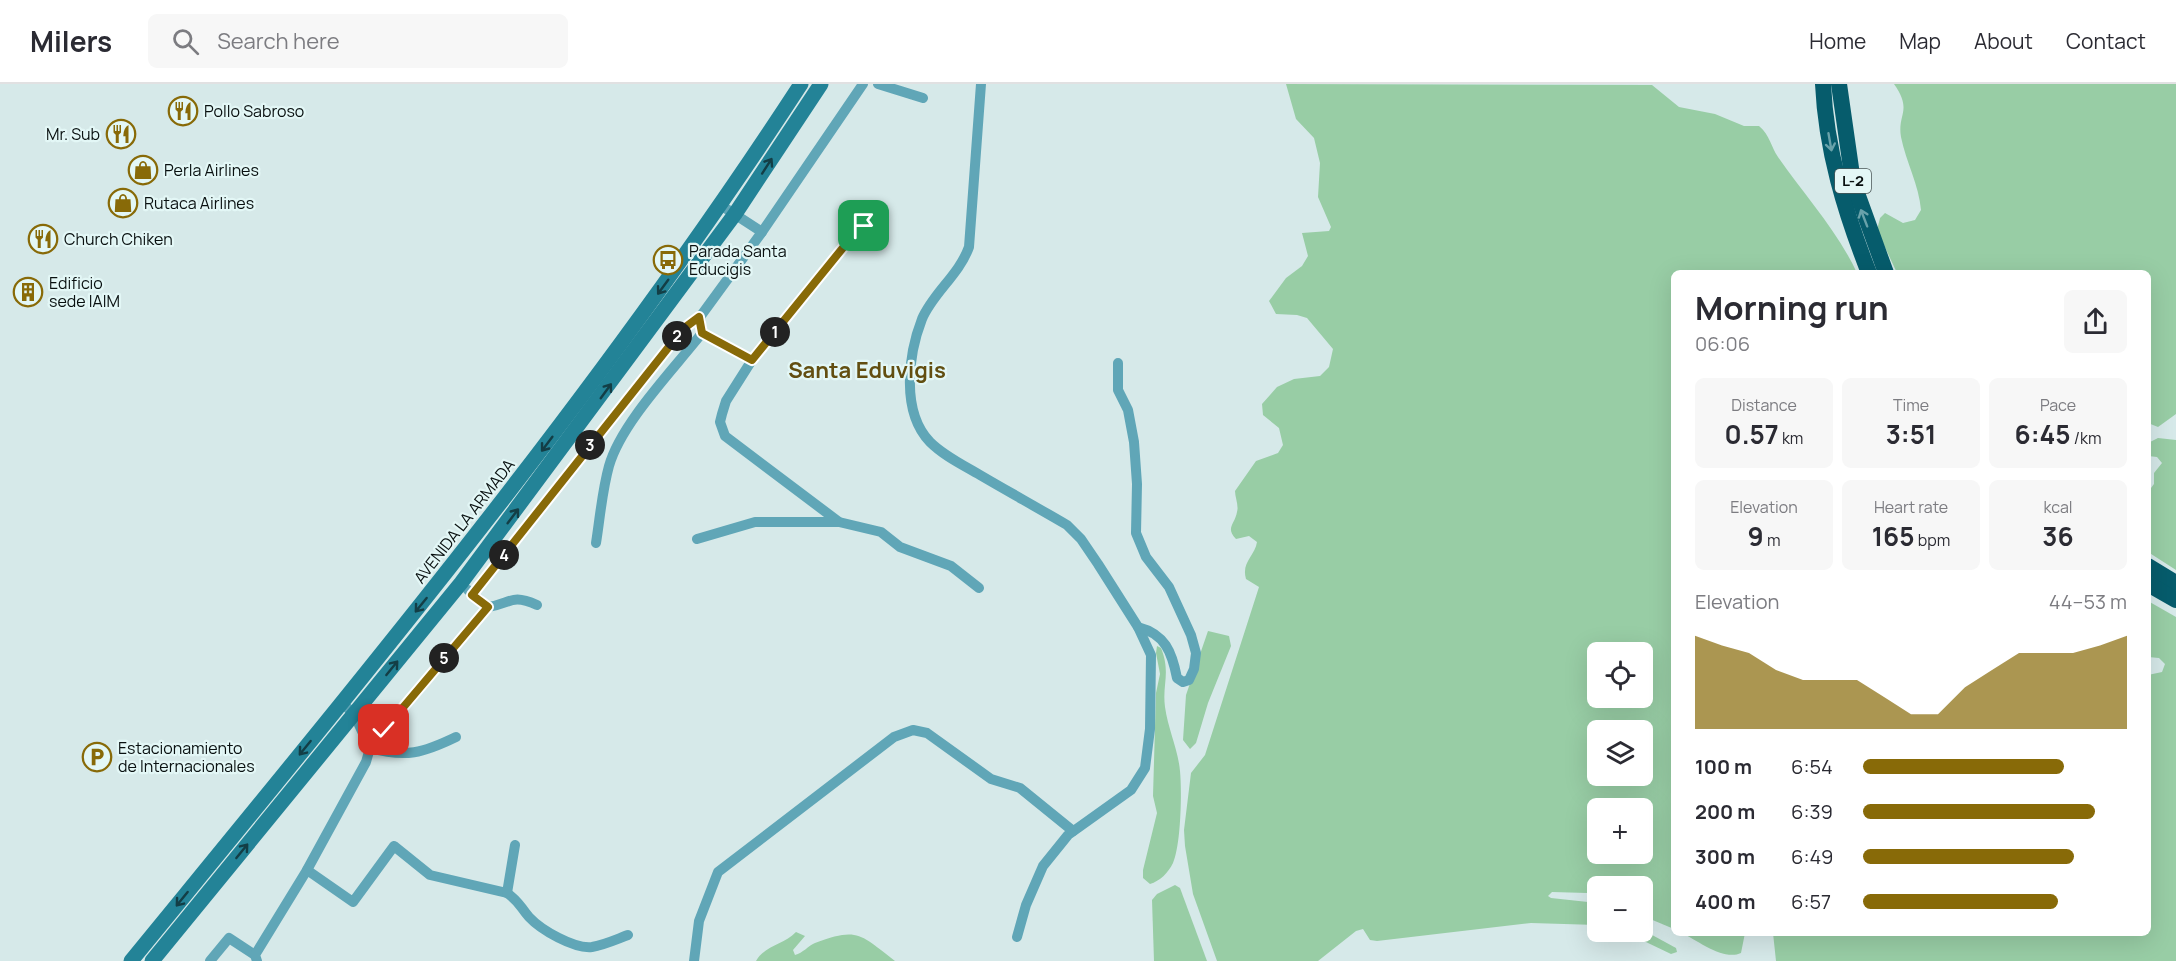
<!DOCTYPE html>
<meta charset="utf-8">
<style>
:root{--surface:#fff;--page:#f7f7f7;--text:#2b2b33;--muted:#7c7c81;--line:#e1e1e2;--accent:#886a08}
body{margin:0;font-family:Manrope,sans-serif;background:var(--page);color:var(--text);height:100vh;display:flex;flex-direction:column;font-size:22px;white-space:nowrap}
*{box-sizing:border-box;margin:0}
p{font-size:20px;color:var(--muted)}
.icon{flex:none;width:33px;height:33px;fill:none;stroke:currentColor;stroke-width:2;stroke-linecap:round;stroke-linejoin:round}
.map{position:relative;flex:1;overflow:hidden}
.side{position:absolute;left:1671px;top:186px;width:480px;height:666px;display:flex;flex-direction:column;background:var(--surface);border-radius:9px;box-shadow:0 6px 24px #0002}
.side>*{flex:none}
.fabs{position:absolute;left:1587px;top:558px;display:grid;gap:12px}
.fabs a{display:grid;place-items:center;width:66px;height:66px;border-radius:9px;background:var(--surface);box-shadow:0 6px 24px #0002;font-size:30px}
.pin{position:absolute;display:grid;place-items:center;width:51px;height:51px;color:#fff;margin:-26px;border-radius:12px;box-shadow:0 3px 9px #0006}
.km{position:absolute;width:30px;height:30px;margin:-15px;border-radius:50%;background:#222;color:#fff;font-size:16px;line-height:30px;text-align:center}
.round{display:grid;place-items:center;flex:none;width:63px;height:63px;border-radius:9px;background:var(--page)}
.headline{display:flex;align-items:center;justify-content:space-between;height:102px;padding:0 24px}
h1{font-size:33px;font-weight:700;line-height:45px}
.metrics{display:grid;grid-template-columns:repeat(3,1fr);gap:9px;height:102px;padding:6px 24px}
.metrics div{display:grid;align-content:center;border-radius:9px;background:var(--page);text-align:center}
.metrics b{font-size:26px;font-weight:700}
.metrics small{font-size:16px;font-weight:400}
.metrics p{font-size:16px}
.chart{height:168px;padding:12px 24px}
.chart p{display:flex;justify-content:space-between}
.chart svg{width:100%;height:108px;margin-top:6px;fill:var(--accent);opacity:.7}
ul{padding:0 24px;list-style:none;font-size:20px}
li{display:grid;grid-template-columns:96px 72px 1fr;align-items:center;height:45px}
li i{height:15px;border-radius:8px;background:var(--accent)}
header{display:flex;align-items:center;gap:36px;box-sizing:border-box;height:84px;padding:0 30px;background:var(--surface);border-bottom:2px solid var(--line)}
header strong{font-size:28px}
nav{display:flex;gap:33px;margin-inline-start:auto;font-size:21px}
.search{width:420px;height:54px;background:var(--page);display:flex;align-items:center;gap:15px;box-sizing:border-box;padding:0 21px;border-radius:9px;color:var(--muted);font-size:22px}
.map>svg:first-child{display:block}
</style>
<header>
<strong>Milers</strong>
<div class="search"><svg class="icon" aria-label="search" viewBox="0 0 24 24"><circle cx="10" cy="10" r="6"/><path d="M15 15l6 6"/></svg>Search here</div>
<nav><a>Home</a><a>Map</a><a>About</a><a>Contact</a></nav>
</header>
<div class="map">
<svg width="2176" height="877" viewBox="0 0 2176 877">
<rect width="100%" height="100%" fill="#d6e9e9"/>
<g fill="#98cda5" fill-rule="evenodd">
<path d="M 1286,0 L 1652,1 L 1679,23 L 1715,30 L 1744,42 L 1759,42 C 1770,51 1771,63 1778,73 C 1805,112 1837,146 1857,189 L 1674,189 L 1674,845 L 1643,832 L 1642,802 L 1598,802 L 1597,813 L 1587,809 L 1552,808 L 1548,812 L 1551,814 L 1588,818 L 1597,822 L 1597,841 L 1531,839 L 1377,857 L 1370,856 L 1363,845 L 1356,847 L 1318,877 L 1217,877 L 1193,810 L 1185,762 L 1184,746 L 1191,689 L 1205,671 L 1259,503 L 1246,495 C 1241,478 1255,472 1257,458 L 1249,452 L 1236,455 C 1225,444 1235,440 1237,428 C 1239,422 1235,413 1235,407 L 1256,377 L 1278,369 L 1283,361 L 1279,344 L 1263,331 L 1262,320 L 1277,303 L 1294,295 L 1320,292 L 1329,283 L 1333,265 L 1307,234 L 1297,231 L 1276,230 L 1269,217 L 1286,194 L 1302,182 L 1308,172 L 1302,149 L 1329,147 L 1331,143 L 1318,113 L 1320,79 L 1314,54 L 1296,35 ZM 1642,568 L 1642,614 L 1598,614 L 1598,568 ZM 1598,646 L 1642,646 L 1642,692 L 1598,692 ZM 1642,724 L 1642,770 L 1598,770 L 1598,724 Z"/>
<path d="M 1894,0 L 2176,0 L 2176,330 L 2158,343 L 2148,339 L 2148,189 L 1897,189 L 1877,146 L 1880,134 L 1885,129 L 1903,139 L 1915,136 L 1921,126 C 1919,101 1906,78 1901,53 C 1897,30 1913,27 1894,0 Z"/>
<polygon points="2158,354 2176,356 2176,486 2148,468 2148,408 2154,400 2154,389 2162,379 2157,373 2148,372 2148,359"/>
<polygon points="2148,517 2176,533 2176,877 1776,877 1773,849 2148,849 2148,591 2162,588 2165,580 2159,574 2148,573"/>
<polygon points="1208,547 1229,552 1231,562 1208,619 1196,659 1190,665 1183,656 1186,611"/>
<path d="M 1157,562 L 1161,564 C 1171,589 1162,600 1165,623 C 1168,645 1178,665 1180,687 C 1182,707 1181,761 1173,779 C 1168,789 1160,797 1150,800 L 1143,794 L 1143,786 L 1157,729 L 1153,712 L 1156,609 L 1160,590 L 1156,569 Z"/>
<polygon points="1175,801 1180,804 1207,877 1154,877 1152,816 1157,810"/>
<polygon points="1643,846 1676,864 1677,868 1671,870 1625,848"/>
<path d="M 796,848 L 805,852 L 793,866 L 795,871 C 803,869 808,862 815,859 C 858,843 860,850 895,877 L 756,877 C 765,861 784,861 796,848 Z"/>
<path d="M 1682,849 L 1745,849 L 1741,869 C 1724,877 1698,857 1682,849 Z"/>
</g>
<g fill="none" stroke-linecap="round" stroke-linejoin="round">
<g stroke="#60a6b7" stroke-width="10">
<polyline points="878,0 923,14"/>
<path d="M 981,0 L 969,163 C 959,191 933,209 922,235 C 908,271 901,328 930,358 C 944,372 963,381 980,391 C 1009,408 1038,424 1067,441 L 1081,455 L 1098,480 L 1138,543 L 1151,571 L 1150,645 L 1145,684 L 1131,706 L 1068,751 L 1043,782 L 1026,821 L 1017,853"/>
<polyline points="722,122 762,148"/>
<polyline points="871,142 859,144 752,276 726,317 722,330 720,338 725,352 839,438 881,448 900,463 951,482 979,504"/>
<polyline points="700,233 702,249 752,276"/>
<path d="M 1118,279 L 1118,306 L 1128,326 L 1134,358 L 1137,400 L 1136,449 L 1146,473 L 1169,503 L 1191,551 L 1196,569 L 1194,585 L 1189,596 L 1183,598 L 1177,594 C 1172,568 1165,550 1138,543"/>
<polyline points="697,455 755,438 839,438"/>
<path d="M 596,459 C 600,434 602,407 609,382 C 621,339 674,285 702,249"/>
<path d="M 468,506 L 488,523 C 511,520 510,509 537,521"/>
<polyline points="472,511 683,245 700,233 762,148 863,0"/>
<path d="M 456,653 C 423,669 406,674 370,664 L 488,523"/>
<path d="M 307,786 L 353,818 L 394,762 L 430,791 L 507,809 C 520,818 520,823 529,833 C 541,846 574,865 592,863 C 604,861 617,855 628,851"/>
<polyline points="507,809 515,761"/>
<polyline points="210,877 229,854 255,871"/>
<polyline points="257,877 255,871 307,786 366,678 370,664 354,630 342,619"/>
<polyline points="694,877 699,837 718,788 894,653 913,646 927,649 991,695 1020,704 1073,747"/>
</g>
<g stroke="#238397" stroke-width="15">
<path d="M 131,877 C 364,592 600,309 801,0"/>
<polyline points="152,877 461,499 735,130 821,0"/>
</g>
<g stroke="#065c6c" stroke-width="16">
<path d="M 1823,0 C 1826,66 1845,128 1869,189"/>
<polyline points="1839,0 1853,98 1886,189"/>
<polyline points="2148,482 2176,499"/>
<polyline points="2148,500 2176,516"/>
</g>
</g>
<defs><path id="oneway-shaft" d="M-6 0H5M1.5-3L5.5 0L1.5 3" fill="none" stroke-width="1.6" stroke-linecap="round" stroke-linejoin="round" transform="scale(1.5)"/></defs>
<g stroke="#69a2aa">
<use href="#oneway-shaft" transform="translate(1830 58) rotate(80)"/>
<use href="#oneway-shaft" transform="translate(1864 134) rotate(-111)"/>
</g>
<g stroke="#133e46">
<use href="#oneway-shaft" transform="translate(767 82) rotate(-57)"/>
<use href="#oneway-shaft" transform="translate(663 203) rotate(126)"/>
<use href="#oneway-shaft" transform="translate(606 307) rotate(-54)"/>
<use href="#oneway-shaft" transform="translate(547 360) rotate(127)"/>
<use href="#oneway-shaft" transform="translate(513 432) rotate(-53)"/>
<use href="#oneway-shaft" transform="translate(421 521) rotate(129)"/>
<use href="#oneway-shaft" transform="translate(392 584) rotate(-51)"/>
<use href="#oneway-shaft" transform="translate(305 664) rotate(129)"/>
<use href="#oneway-shaft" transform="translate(242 767) rotate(-51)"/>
<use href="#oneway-shaft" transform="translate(182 815) rotate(129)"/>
</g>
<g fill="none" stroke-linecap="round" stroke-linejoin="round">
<g stroke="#fff" stroke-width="12">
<polyline id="route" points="384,646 488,523 472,511 683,245 699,233 702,249 752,276 859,144 864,142"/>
</g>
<use href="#route" stroke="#886a08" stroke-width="8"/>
</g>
<defs>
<g id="restaurant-ring" transform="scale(1.5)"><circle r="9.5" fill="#e3f7f6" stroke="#886a08" stroke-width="1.5"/><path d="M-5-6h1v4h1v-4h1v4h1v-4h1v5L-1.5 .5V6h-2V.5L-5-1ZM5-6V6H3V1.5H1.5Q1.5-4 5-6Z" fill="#886a08"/></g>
<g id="shop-ring" transform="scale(1.5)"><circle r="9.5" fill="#e3f7f6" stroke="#886a08" stroke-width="1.5"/><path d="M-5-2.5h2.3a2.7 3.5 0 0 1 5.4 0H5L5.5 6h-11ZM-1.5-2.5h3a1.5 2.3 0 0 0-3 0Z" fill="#886a08"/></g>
<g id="bus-ring" transform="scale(1.5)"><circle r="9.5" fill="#e3f7f6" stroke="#886a08" stroke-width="1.5"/><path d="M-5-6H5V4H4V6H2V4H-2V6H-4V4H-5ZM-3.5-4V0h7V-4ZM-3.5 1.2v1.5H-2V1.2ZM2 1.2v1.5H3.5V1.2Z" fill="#886a08"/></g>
<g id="building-ring" transform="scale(1.5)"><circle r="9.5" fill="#e3f7f6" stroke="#886a08" stroke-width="1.5"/><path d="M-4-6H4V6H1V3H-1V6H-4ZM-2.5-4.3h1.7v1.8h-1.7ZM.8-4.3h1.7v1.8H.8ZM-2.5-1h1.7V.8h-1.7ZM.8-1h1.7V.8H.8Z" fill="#886a08"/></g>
<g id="parking-ring" transform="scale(1.5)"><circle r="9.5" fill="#e3f7f6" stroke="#886a08" stroke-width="1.5"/><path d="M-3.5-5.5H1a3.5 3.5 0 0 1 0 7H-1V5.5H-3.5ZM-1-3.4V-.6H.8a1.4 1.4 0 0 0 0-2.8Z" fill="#886a08"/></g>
</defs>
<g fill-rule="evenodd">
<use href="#restaurant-ring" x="183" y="27"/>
<use href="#restaurant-ring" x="121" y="50"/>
<use href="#shop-ring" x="143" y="86"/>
<use href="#shop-ring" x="123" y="119"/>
<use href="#restaurant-ring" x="43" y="155"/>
<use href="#bus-ring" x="668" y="176"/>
<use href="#building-ring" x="28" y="208"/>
<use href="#parking-ring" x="97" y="673"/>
</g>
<g text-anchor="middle" stroke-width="4.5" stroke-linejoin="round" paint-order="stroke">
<rect fill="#e3f7f6" stroke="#4a5555" stroke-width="1.5" x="1835" y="85" width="36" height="24" rx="4.5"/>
<g font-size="15" font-weight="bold" fill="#091010">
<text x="1853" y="102">L-2</text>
</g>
<g font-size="16" fill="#091010" stroke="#e3f7f6" text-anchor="start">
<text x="204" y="33">Pollo Sabroso</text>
<text x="100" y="56" text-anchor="end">Mr. Sub</text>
<text x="164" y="92">Perla Airlines</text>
<text x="144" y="125">Rutaca Airlines</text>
<text x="64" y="161">Church Chiken</text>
<text x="689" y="173">Parada Santa<tspan x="689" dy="18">Educigis</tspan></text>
<text x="49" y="205">Edificio<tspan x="49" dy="18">sede IAIM</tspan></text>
<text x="118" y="670">Estacionamiento<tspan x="118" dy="18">de Internacionales</tspan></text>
</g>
<g font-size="16" fill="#091010" stroke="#e3f7f6">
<text transform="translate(464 437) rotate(-52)" y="6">AVENIDA LA ARMADA</text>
</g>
<g font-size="22" font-weight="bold" fill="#624e11" stroke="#e3f7f6">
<text x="867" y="294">Santa Eduvigis</text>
</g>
</g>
</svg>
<div class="fabs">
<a><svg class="icon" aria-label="locate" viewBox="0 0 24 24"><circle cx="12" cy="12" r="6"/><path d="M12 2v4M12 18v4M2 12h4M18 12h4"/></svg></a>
<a><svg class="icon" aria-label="layers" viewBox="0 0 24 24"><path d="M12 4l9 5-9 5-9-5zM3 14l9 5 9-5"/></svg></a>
<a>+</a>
<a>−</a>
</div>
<div class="pin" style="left:864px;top:142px;background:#1e9e55"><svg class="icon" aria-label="arrive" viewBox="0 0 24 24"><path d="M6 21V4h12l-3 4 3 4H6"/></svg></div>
<div class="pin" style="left:384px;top:646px;background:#d93025"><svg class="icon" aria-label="check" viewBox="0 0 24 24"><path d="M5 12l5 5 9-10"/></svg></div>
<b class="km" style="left:775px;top:248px">1</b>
<b class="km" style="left:677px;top:252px">2</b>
<b class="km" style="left:590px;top:361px">3</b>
<b class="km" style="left:504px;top:471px">4</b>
<b class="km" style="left:444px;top:574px">5</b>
<section class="side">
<div class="headline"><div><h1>Morning run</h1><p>06:06</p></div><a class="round"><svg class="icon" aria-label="share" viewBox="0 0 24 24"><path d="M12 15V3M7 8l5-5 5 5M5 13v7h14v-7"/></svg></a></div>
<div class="metrics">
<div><p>Distance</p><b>0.57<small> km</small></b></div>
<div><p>Time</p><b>3:51</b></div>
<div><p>Pace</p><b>6:45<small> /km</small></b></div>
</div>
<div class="metrics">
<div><p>Elevation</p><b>9<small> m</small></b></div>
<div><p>Heart rate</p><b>165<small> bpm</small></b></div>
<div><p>kcal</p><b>36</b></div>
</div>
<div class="chart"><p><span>Elevation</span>44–53 m</p>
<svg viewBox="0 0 160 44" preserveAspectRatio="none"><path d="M0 44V6L10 10L20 13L30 20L40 24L50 24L60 24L70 31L80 38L90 38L100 27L110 20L120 13L130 13L140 13L150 10L160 6V44z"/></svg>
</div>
<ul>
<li><b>100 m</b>6:54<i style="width:76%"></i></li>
<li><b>200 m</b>6:39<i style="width:88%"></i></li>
<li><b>300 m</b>6:49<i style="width:80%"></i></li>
<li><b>400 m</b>6:57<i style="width:74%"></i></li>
</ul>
</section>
</div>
